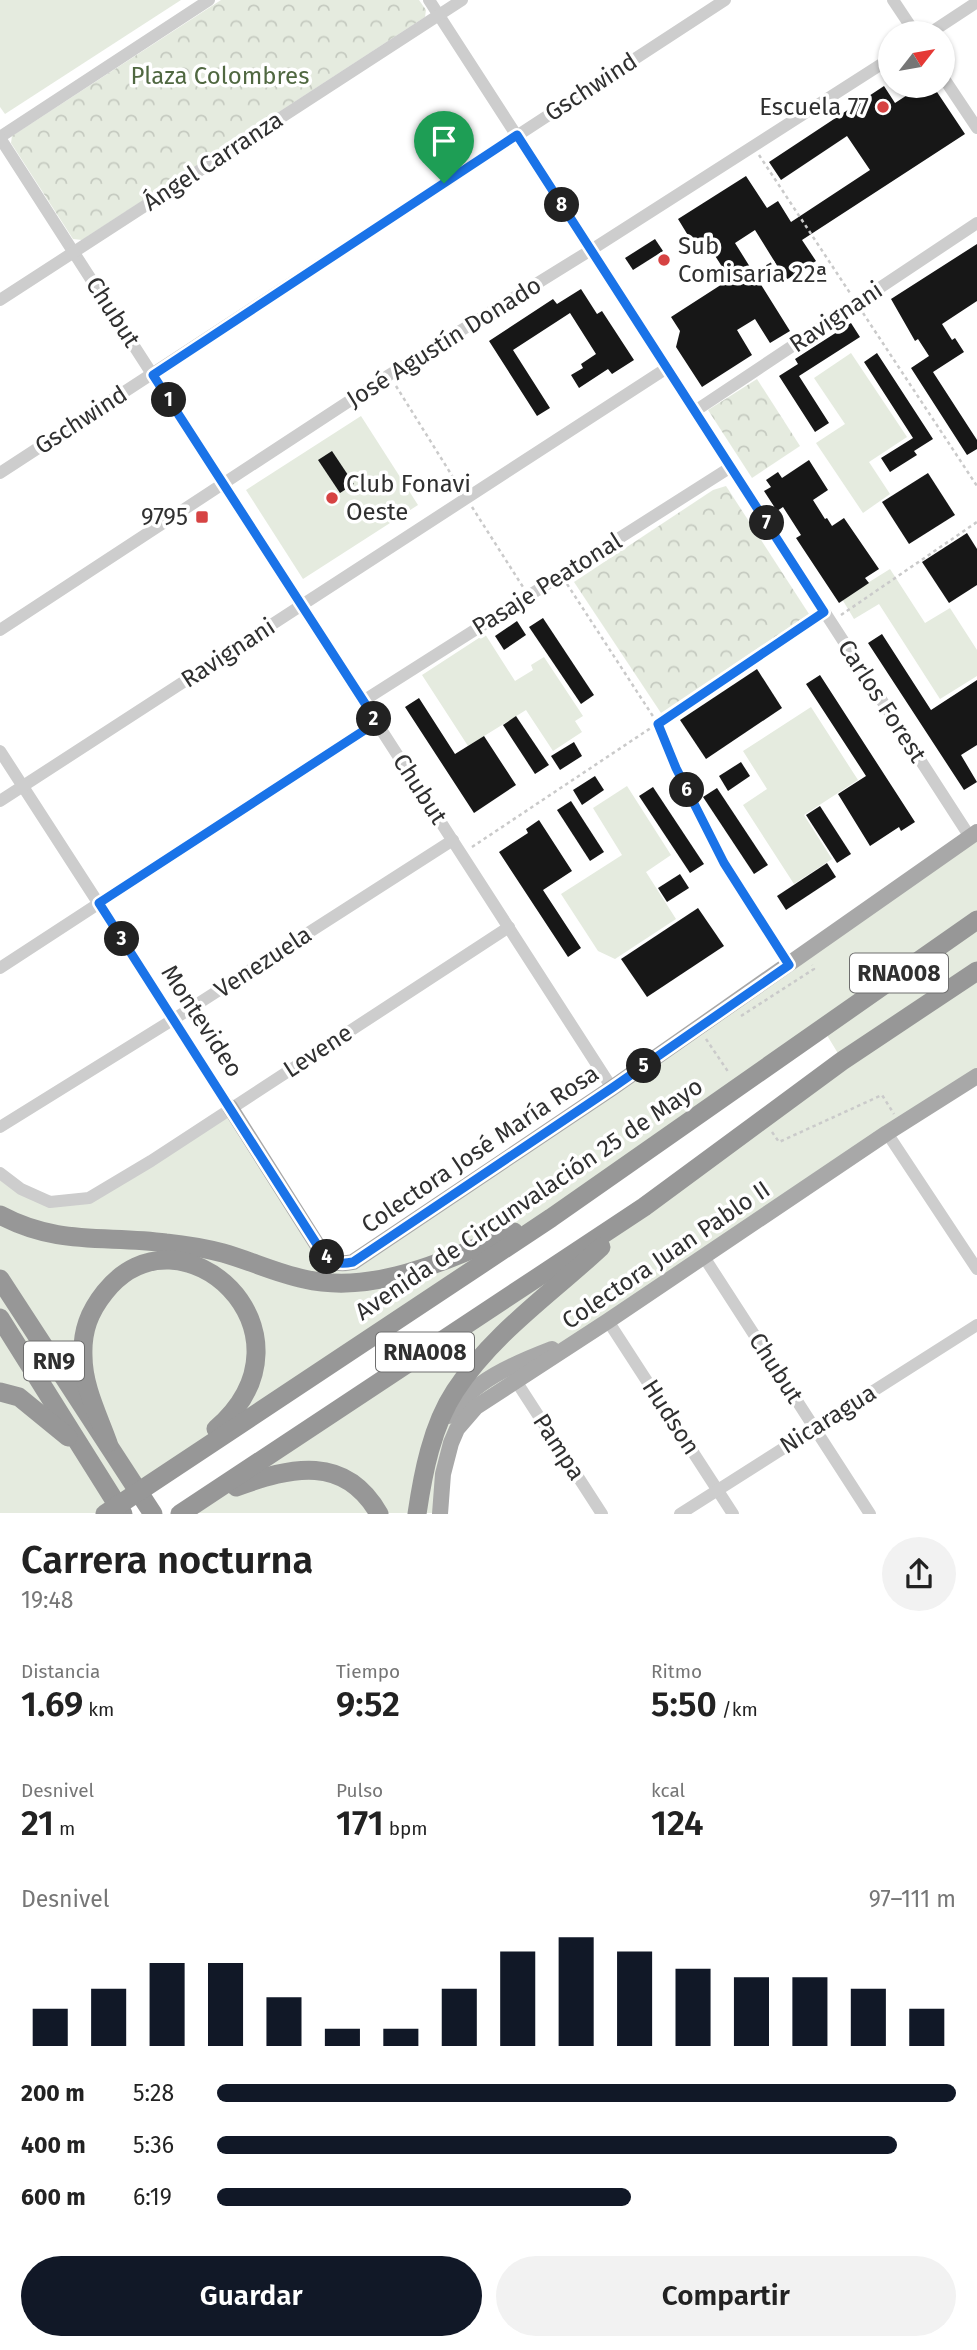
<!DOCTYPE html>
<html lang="es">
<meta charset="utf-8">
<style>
:root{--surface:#fff;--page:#f2f2f2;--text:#222;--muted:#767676;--accent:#111827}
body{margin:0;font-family:"Fira Sans",sans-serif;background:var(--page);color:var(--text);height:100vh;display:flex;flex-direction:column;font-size:26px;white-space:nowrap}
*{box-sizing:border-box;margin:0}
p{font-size:23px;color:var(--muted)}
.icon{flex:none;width:38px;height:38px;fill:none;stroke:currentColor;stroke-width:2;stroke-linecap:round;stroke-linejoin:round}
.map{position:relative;height:1514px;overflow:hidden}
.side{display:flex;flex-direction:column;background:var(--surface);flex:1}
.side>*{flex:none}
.needle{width:46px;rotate:59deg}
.controls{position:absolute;left:878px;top:21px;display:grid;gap:14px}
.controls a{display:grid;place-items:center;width:77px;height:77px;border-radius:50%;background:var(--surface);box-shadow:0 2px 5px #0004;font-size:35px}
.pin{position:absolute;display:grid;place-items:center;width:60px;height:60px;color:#fff;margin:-72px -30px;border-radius:50% 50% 50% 0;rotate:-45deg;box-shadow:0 0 7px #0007}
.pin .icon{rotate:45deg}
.km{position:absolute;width:35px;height:35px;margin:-18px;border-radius:50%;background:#222;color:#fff;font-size:19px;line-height:35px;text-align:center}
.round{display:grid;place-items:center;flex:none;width:74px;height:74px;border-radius:37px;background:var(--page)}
.headline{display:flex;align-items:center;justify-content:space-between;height:119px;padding:0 21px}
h1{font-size:38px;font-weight:600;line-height:52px}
.metrics{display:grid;grid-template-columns:repeat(3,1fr);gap:10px;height:119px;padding:7px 21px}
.metrics div{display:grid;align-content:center}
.metrics b{font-size:35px;font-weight:600}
.metrics small{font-size:19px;font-weight:400}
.metrics p{font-size:19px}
.chart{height:196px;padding:14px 21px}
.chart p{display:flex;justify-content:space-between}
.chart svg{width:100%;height:126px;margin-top:7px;stroke:var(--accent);stroke-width:6}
.cta{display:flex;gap:14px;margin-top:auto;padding:14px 21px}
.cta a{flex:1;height:80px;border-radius:42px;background:var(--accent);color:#fff;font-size:28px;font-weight:600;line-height:80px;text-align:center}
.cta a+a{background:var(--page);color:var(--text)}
ul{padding:0 21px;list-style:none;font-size:23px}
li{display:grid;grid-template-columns:112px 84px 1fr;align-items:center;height:52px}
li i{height:18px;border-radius:9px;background:var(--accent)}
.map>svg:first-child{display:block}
</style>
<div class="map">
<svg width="977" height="1514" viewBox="0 0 977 1514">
<defs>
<pattern id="park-crowns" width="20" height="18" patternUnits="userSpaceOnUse" patternTransform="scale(1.75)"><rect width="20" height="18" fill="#e5ebdf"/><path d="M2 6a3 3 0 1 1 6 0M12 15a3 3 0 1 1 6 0" fill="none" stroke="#c5cac0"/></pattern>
</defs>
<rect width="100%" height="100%" fill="#fff"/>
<g fill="#e5ebdf">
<polygon points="0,0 181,0 5,114 0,107"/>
<polygon points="851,353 907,437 869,462 890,494 863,513 816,443 845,424 814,378"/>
<polygon points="361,416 418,505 303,579 246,490"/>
<polygon points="890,569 925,623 950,608 977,650 977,676 940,699 879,604 854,619 842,599"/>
<polygon points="485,634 515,681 533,670 531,665 544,657 583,716 575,721 582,732 553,751 526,710 468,746 422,675"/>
<polygon points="811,707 858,780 804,815 832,859 794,884 743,805 767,789 743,751"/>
<polygon points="627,786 671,855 646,872 676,919 615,959 598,951 561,894 622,855 593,808"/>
<polygon points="977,832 977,1076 466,1417 440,1513 180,1513 842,1060 822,1027 105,1513 0,1513 0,1173 50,1202 89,1198 230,1107 323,1254 341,1264"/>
</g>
<g fill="url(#park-crowns)">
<polygon points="221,0 419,0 426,10 425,17 82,240 73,239 11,143 12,136"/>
<polygon points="757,379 800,446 752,478 708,410"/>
<polygon points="726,486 809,614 661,713 574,582 713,490"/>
</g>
<g fill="#171717">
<polygon points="884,86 895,103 921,86 933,86 965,134 802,240 816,261 786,280 755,230 735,243 790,331 770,343 755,319 737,330 752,355 702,387 676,347 680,331 671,317 730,279 710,248 700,255 678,219 746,176 767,208 778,201 791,222 870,170 847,136 781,180 769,162"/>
<polygon points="655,239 663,251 633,270 625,258"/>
<polygon points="977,244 977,301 942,324 952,340 955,338 964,352 933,372 977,440 977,449 967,455 911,368 929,356 918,339 915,341 891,299"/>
<polygon points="581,289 597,314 602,311 634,360 612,374 608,369 579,388 571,375 583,368 581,364 596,354 570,313 513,350 550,408 537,416 489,341 553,299 557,304"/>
<polygon points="851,323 860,337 799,376 829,423 815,432 779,376 798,364 795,359"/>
<polygon points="877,353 933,439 914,451 917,455 890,472 881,458 913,438 864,362"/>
<polygon points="332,451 354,484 340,493 318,460"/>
<polygon points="809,460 828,490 813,500 825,519 827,518 832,526 844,518 879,569 865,578 869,583 839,603 796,538 801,535 783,507 777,511 764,491 771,487 766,480 778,472 782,478"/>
<polygon points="928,473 955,515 909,544 882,502"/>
<polygon points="967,533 977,549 977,585 949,603 922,562"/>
<polygon points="543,618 594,695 581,704 529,627"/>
<polygon points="517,621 526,635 504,650 495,636"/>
<polygon points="882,634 931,710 977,680 977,745 961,755 977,782 964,790 868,643"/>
<polygon points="757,669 782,708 706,759 680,720"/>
<polygon points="820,675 915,822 901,831 899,827 870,846 838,794 866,776 806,684"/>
<polygon points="419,698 455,754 484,736 516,785 474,813 405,707"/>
<polygon points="516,716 549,765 535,774 503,725"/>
<polygon points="574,742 582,756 560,770 551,756"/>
<polygon points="741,762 750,776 728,791 719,776"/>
<polygon points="595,776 604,790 582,805 573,790"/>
<polygon points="653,787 704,864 690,873 639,796"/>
<polygon points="717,788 768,865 754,874 703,797"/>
<polygon points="571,801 604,852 590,861 557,810"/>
<polygon points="820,806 851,854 837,863 806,815"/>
<polygon points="539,820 572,871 543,890 581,948 568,957 499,852 528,833 526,829"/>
<polygon points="827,863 836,877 786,910 777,896"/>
<polygon points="680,874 689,888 667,902 658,888"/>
<polygon points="698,908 724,946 647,997 621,959"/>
</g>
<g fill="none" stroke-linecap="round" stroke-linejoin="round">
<g stroke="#cacaca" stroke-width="2.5" stroke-dasharray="3.5 3.5" stroke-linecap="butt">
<polyline points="759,155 850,293"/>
<polyline points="863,313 977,486"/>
<polyline points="396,386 461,490"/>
<polyline points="472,507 523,587"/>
<polyline points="567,584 658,724 676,768 724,863 781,953"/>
<polyline points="841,615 977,522"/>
<polyline points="472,847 816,618"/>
<polyline points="741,1016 814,969 812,965"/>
<polyline points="706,1039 729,1073"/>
<polyline points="772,1132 779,1142 882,1095 894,1114"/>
</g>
<g stroke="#cdcdcd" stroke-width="12">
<polyline points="429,0 970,837"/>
<polyline points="893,0 915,33"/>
<polyline points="930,33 977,2"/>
<polyline points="943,77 977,128"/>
<polyline points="0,137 209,0"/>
<polyline points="0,138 612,1088"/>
<polyline points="0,300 462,0"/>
<polyline points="695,411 977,223"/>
<polyline points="0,473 725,0"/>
<polyline points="0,630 389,375 591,250 891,58"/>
<polyline points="363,701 731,467"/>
<polyline points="0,751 230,1107"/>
<polyline points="0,801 667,368"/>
<polyline points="0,968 377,722"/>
<polyline points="0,1127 174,1019 453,840"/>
<polyline points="887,1133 977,1269"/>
<polyline points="0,1173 21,1189 50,1202 89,1198 151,1161 509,927"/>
<polyline points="704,1257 870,1514"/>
<polyline points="608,1321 733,1514"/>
<polyline points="516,1381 602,1514"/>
<polyline points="680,1514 977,1325"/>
</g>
<g stroke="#a8a8a8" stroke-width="16">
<path d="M 230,1107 L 323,1254 C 333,1263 339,1265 353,1262 L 612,1088 L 977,832"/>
<path d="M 449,1416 C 473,1381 513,1364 552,1349"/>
<polyline points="440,1514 443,1474 451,1443 457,1429 476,1407 608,1321 887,1133 977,1076"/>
</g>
<g stroke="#979797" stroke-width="19">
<path d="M 0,1215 C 58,1246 105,1235 166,1243 C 185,1245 204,1248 223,1253 C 251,1261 276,1273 304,1279 C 376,1296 449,1258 514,1232"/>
<polyline points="0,1279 153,1514"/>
<polyline points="0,1318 123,1514"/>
<polyline points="0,1392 19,1397 68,1437"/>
<path d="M 108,1443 C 98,1415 83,1386 83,1356 C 82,1331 89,1312 105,1292 C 180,1198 327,1332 216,1429"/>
<path d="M 236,1487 C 291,1467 345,1454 379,1514"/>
<polyline points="105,1514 551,1218 977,920"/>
<polyline points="180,1514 644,1207 842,1061 977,971"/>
<path d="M 417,1514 C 423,1473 432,1426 455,1391 C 493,1333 552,1293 601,1247"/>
</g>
</g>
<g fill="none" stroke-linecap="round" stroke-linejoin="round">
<g stroke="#fff" stroke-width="14">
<path id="route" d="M 517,135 L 824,612 L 658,724 L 676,768 L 724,863 L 789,965 L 612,1088 L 353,1262 C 339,1265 333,1263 323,1254 L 99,903 L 377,722 L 153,375 Z"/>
</g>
<use href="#route" stroke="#1a73e8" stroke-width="9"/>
</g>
<g fill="#d64343" stroke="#fff" stroke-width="2.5">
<circle cx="883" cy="107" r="7"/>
<circle cx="664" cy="260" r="7"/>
<circle cx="332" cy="498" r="7"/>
<rect x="195" y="510" width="14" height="14" rx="3.5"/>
</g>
<g text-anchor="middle" stroke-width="7" stroke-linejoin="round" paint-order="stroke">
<g fill="#fff" stroke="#6e6e6e" stroke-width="2">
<rect x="850" y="953.5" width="98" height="39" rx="5"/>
<rect x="376" y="1332.5" width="98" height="39" rx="5"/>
<rect x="24" y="1341.5" width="60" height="39" rx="5"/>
</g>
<g font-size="23" font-weight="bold" fill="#303030">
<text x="899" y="981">RNA008</text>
<text x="425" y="1360">RNA008</text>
<text x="54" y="1369">RN9</text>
</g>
<g font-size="24" fill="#506841" stroke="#fff">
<text x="220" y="84">Plaza Colombres</text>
</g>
<g font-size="24" fill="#303030" stroke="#fff">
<text transform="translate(591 87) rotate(-33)" y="8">Gschwind</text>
<text transform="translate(213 161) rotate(-33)" y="8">Ángel Carranza</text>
<text transform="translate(113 312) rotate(57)" y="8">Chubut</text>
<text transform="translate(836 317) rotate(-34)" y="8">Ravignani</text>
<text transform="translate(444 342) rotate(-32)" y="8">José Agustín Donado</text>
<text transform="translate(81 420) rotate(-33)" y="8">Gschwind</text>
<text transform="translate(547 584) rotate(-32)" y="8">Pasaje Peatonal</text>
<text transform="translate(228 653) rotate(-33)" y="8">Ravignani</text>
<text transform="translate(882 701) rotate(57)" y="8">Carlos Forest</text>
<text transform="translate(420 789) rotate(57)" y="8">Chubut</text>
<text transform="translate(263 962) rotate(-33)" y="8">Venezuela</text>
<text transform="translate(202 1021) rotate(57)" y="8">Montevideo</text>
<text transform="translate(318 1051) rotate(-33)" y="8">Levene</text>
<text transform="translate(480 1149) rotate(-34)" y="8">Colectora José María Rosa</text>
<text transform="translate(529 1199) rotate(-34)" y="8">Avenida de Circunvalación 25 de Mayo</text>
<text transform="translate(666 1255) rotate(-34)" y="8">Colectora Juan Pablo II</text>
<text transform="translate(776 1368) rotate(57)" y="8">Chubut</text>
<text transform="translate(671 1417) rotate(57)" y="8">Hudson</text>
<text transform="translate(828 1419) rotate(-32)" y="8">Nicaragua</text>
<text transform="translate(559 1447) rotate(57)" y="8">Pampa</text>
</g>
<g font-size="24" fill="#303030" stroke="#fff" text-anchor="end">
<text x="869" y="115">Escuela 77</text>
<text x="678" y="254" text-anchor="start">Sub<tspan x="678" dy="28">Comisaría 22ª</tspan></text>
<text x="346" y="492" text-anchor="start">Club Fonavi<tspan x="346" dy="28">Oeste</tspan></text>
<text x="188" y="525">9795</text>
</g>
</g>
</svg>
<div class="controls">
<a><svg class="needle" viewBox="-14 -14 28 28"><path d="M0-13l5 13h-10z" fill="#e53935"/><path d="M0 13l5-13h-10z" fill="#767676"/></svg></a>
</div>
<div class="pin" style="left:444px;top:183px;background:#1e9e55"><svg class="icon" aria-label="arrive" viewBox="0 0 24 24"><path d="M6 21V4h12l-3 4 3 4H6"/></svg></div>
<b class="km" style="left:169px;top:400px">1</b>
<b class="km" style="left:374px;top:719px">2</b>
<b class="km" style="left:122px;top:939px">3</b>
<b class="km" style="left:327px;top:1257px">4</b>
<b class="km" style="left:644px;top:1066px">5</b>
<b class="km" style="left:687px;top:790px">6</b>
<b class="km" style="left:767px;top:523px">7</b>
<b class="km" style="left:562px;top:205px">8</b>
</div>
<section class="side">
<div class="headline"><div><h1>Carrera nocturna</h1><p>19:48</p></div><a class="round"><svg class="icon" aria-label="share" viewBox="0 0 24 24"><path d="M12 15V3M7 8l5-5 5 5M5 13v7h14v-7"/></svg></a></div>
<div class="metrics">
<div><p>Distancia</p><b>1.69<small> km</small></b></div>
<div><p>Tiempo</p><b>9:52</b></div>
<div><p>Ritmo</p><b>5:50<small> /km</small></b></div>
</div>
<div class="metrics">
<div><p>Desnivel</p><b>21<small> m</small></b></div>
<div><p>Pulso</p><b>171<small> bpm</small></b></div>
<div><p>kcal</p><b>124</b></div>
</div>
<div class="chart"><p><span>Desnivel</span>97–111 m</p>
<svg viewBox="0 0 160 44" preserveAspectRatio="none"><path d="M5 44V31M15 44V24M25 44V15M35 44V15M45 44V27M55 44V38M65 44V38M75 44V24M85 44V11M95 44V6M105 44V11M115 44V17M125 44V20M135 44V20M145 44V24M155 44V31"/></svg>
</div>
<ul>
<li><b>200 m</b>5:28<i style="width:100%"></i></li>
<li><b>400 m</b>5:36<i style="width:92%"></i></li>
<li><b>600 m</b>6:19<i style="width:56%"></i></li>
</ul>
<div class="cta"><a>Guardar</a><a>Compartir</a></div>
</section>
